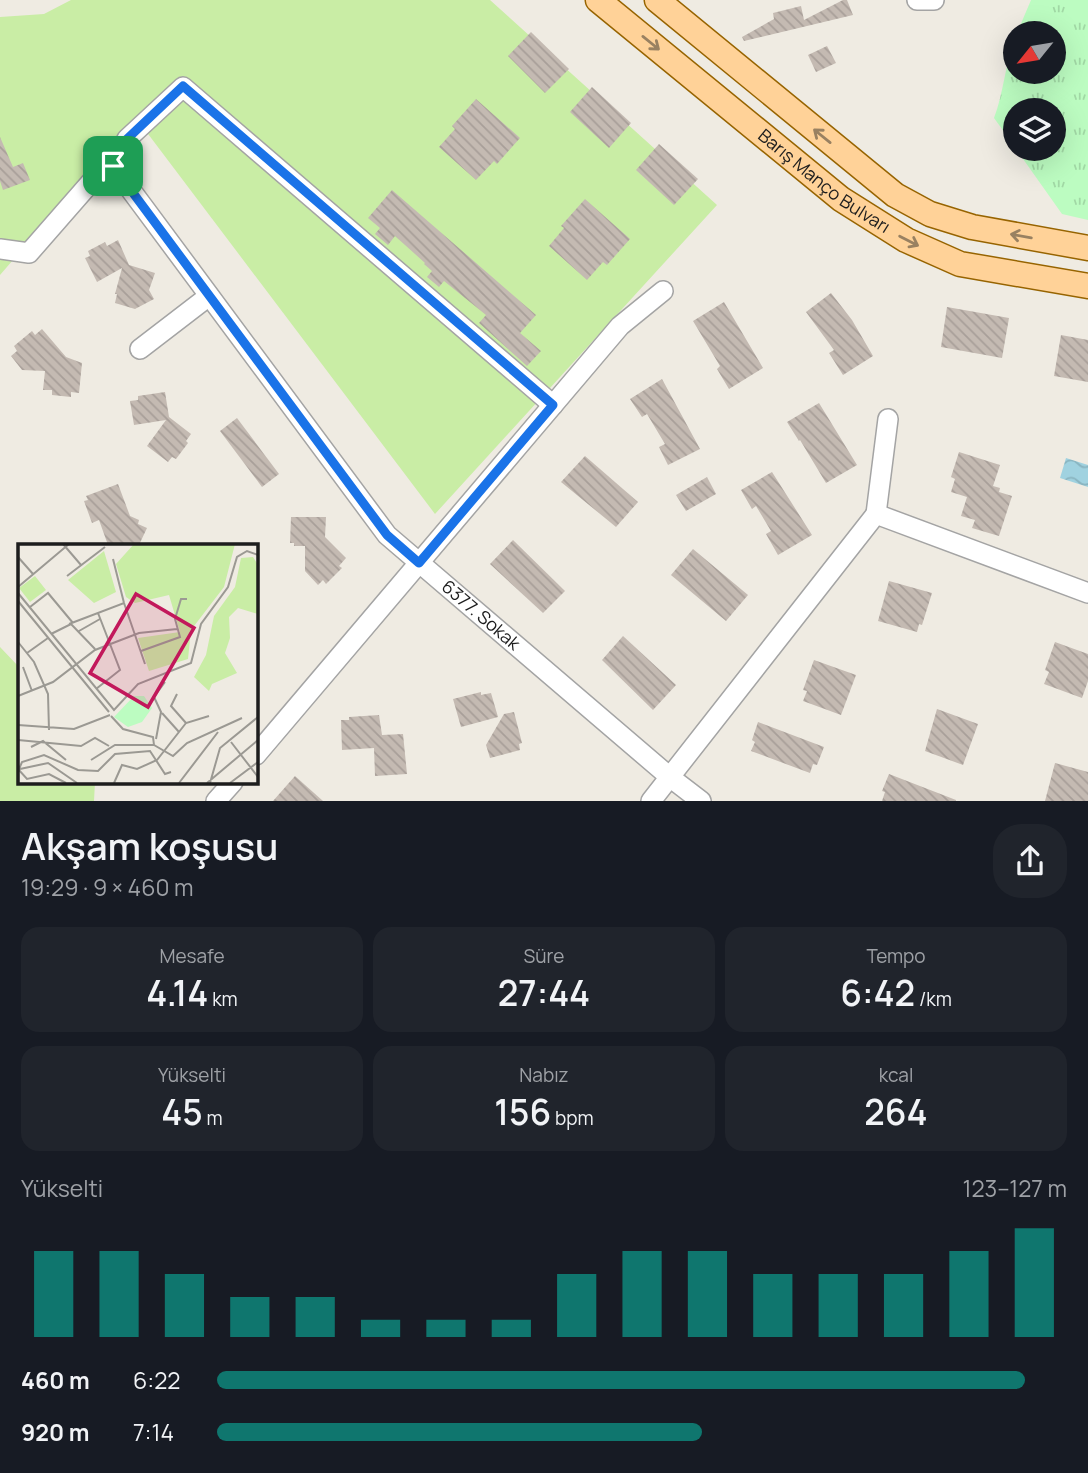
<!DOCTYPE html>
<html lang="tr">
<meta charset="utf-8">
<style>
:root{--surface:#171b24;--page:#20242c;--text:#f1f3f6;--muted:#9ea1a6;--accent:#0f766e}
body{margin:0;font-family:Manrope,sans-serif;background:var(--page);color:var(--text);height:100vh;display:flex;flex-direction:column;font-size:26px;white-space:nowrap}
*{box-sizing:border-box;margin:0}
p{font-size:23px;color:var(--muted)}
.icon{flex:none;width:38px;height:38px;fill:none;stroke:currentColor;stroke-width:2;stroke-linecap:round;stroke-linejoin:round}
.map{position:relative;height:801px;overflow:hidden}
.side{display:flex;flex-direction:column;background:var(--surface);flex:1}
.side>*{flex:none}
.needle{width:46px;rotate:240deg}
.fabs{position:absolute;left:1003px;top:21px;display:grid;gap:14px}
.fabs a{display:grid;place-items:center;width:63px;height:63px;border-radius:50%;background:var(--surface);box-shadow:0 7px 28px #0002;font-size:35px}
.pin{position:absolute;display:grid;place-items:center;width:60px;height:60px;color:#fff;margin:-30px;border-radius:14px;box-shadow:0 4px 10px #0006}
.round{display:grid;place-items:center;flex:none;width:74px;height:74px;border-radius:28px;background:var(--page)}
.headline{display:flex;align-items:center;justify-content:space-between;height:119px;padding:0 21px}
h1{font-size:38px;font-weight:600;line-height:52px}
.metrics{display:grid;grid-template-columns:repeat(3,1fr);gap:10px;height:119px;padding:7px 21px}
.metrics div{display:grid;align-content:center;border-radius:18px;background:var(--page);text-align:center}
.metrics b{font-size:35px;font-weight:600}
.metrics small{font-size:19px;font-weight:400}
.metrics p{font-size:19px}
.chart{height:196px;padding:14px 21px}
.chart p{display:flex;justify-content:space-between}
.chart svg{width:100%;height:126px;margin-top:7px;stroke:var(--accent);stroke-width:6}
ul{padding:0 21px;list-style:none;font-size:23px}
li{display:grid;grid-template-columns:112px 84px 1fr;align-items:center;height:52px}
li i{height:18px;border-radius:9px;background:var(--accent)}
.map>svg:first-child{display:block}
</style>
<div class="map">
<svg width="1088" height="801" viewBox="0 0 1088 801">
<defs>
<pattern id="park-tufts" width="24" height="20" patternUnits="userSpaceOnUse" patternTransform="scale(1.75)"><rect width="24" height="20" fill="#bcfcc1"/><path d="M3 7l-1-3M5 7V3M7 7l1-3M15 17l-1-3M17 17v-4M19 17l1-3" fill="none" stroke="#a1d8a5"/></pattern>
<pattern id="water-waves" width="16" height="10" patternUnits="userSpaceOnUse" patternTransform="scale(1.75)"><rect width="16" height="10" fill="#a0d2e0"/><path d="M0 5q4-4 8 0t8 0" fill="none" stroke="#89b4c0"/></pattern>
<pattern id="building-back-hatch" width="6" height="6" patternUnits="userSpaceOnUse" patternTransform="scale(1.75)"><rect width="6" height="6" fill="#c4bab2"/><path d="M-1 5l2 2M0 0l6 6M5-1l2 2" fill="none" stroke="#a89f99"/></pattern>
</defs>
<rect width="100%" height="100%" fill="#efebe2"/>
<g fill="#c9eda5">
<polygon points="71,0 490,0 717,205 435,514 136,118 0,275 0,17 44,14"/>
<polygon points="0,647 19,667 19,782 95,782 94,801 0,801"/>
</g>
<path fill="url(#park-tufts)" d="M 1031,0 L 1088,0 L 1088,220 L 1062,214 L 1016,149 L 1054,149 L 1054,110 L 1015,110 L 1015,147 L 994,118 C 1004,92 1005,64 1015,38 L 1015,72 L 1054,72 L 1054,33 L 1017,33 Z"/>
<polygon fill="url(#water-waves)" points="1066,458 1088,465 1088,487 1060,478"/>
<g fill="url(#building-back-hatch)">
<polygon points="843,0 847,0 853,15 744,41 742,37 774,19 773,13 801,6 804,20"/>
<polygon points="531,32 569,69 545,93 508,56"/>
<polygon points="827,46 836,63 816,72 808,55"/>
<polygon points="592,87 631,123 609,148 570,112"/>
<polygon points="476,99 520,138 497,164 494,161 476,180 439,147 455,129 452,126"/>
<polygon points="0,137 13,167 23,163 30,180 3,190 0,181"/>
<polygon points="659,144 698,179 674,205 636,170"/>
<polygon points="392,190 536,315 520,333 541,351 527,366 479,323 486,315 444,281 439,287 427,277 432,271 424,264 425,263 395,236 388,245 375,234 380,228 368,218"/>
<polygon points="585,199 630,239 607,265 603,262 587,280 549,246 564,228 561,226"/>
<polygon points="118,240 129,265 155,273 149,290 154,299 135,309 115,303 117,294 115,294 122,268 97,282 85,258 90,256 88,251 105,242 107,246"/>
<polygon points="831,293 852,320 873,356 843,375 829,353 834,350 806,312"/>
<polygon points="724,302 763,368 729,389 717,369 720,366 693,321"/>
<polygon points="947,307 1009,318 1002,358 941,347"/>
<polygon points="42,329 66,357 82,363 79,393 71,392 71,397 52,395 52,390 43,390 45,371 22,370 11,356 17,351 14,346 32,331 35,335"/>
<polygon points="1061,335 1088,340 1088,382 1054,376"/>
<polygon points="662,379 700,449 668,465 659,447 665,444 647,414 642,417 630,399"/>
<polygon points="165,392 169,417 191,434 186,441 188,443 176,459 172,457 168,462 147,446 166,420 134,425 130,401 138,400 138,396"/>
<polygon points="819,403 857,465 826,483 800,440 799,441 787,422"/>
<polygon points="237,418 279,474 262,487 220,431"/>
<polygon points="959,452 1000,465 993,486 1000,488 999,492 1012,496 999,536 972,528 975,520 961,516 967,497 951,492 955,479 951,477"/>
<polygon points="585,456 638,502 616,527 561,482"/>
<polygon points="772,472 812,535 778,555 766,534 771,531 756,506 752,509 741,490"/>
<polygon points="707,477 716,494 686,511 676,495"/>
<polygon points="118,484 130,516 139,520 138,524 147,528 139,545 108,545 99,520 92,523 84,501 88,500 86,496"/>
<polygon points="291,517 326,517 325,537 346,558 339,566 342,568 326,584 323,580 318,585 305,571 305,546 294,546 294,543 290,543"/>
<polygon points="513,540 565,591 543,613 490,564"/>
<polygon points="693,549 748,595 726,621 671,575"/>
<polygon points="889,581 932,593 922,625 919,624 917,632 878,621"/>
<polygon points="623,636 676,685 653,710 602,660"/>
<polygon points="1055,642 1088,654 1088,681 1082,698 1044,684 1049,672 1045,670"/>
<polygon points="814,660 856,675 841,715 803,701 807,691 803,690"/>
<polygon points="481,692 481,695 491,693 498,717 461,727 453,699"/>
<polygon points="937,709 978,724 963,765 925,751"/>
<polygon points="514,712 522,743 519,744 520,750 490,758 486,745 504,714"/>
<polygon points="379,715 382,735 403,734 407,774 375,776 374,748 342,750 341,720 349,720 349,717"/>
<polygon points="758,722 824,747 817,765 813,764 810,773 751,751 755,742 752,740"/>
<polygon points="1055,763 1088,772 1088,801 1045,801"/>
<polygon points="889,774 956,800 956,801 882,801 885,792 882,791"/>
<polygon points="295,776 323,801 273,801"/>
</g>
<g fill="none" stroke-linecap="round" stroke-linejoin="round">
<g stroke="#a4a4a4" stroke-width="22">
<g id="minor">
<polyline points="917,0 934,0"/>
<path id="s1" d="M 113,166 L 387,535 L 671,778 L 701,801"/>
<polyline points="0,249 29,253 98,174 113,166 127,139 183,87 553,405"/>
<polyline points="140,349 209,296"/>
<polyline points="876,514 888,419"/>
<polyline points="256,755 620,326 663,291"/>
<polyline points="216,801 233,782"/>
<polyline points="651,801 876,514 1088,593"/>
</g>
</g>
<g stroke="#976400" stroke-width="27">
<g id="major">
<path id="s2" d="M 598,0 L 841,199 L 906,240 L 960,264 L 1088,286"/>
<polyline points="657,0 895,195 930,214 972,227 1088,248"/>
</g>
</g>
<use href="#minor" stroke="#fff" stroke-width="19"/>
<use href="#major" stroke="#ffd298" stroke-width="24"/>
</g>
<defs><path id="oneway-shaft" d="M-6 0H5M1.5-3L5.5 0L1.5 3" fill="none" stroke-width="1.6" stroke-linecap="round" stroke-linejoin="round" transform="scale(1.75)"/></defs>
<g stroke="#998161">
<use href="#oneway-shaft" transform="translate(651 43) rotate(39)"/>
<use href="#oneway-shaft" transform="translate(822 136) rotate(-141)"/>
<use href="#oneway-shaft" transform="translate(1021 236) rotate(-170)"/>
<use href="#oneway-shaft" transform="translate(909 241) rotate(27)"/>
</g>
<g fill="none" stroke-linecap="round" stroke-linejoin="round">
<g stroke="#fff" stroke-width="14">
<polygon id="route" points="183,86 553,405 419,563 387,535 113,166 127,139"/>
</g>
<use href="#route" stroke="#1a73e8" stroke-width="9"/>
</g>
<g text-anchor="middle" stroke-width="5" stroke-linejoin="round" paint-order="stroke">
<g font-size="18" fill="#1d1d1d" stroke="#fff">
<text dy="6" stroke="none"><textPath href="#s2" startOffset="290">Barış Manço Bulvarı</textPath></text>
<text dy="6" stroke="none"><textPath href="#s1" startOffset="583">6377. Sokak</textPath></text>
</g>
</g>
<g transform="translate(18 544)">
<rect width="240" height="240" fill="#efebe2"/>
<path d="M 116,0 L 217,0 L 206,43 L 173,86 L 170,115 L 131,127 L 120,94 L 162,88 L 151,51 L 117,59 L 108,53 L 98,20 ZM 86,7 L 98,48 L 76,59 L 50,36 ZM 235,13 L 240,21 L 240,70 L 220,64 L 211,73 L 212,94 L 207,109 L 219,129 L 194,140 L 191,147 L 176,133 L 188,111 L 196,72 L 217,43 L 223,14 ZM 17,32 L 28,46 L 12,58 L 1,44 Z" fill="#c9eda5"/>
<path d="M 116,152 L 126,152 L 134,164 L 124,178 L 110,183 L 96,173 Z" fill="#bcfcc1"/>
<path fill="none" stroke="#9b9993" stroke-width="2" d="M 45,0 L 63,21M 0,13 L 15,30M 95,15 L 106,59M 49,32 L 87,3M 0,43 L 51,0M 0,49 L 96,166 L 120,140 L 173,119 L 183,80 L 210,43 L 219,13 L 229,7 L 240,11M 0,57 L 91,168M 12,63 L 30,49 L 55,79M 51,80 L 106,59 L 127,120M 61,87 L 82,75M 33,90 L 53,80 L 77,105M 0,98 L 16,118 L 30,150 L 31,186M 123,107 L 162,93 L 157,75 L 163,55 L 169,55M 9,109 L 30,94M 5,123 L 14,147M 78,145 L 102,126 L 80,69M 159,150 L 153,162 L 168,179M 0,152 L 35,138 L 77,106 L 121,89 L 159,85M 144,169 L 161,188M 93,172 L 105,185 L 135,193 L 136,201 L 155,212 L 169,199 L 224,174M 0,181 L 56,185 L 92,171M 138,195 L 143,168 L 136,153 L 147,138M 0,196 L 63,202 L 77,194 L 91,202M 213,198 L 240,233M 13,203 L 25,197 L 48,216M 73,216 L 97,201 L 136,201M 0,225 L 9,235 L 31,230 L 48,239M 1,225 L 4,218 L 26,211 L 60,226 L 80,227 L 97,210 L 132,207 L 147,230 L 153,228M 2,225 L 30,219 L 59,239M 96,239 L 104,221 L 119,225 L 139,216 L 168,179 L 191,172M 161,239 L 200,188M 189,239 L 240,196M 192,239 L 202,204 L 240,173M 212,239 L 240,218"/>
<path fill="#c2185b" fill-opacity="0.15" stroke="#c2185b" stroke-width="3.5" d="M 118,50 L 176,84 L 130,163 L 72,129 Z"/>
<rect width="240" height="240" fill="none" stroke="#1d1d1d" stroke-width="3.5"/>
</g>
</svg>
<div class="fabs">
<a><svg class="needle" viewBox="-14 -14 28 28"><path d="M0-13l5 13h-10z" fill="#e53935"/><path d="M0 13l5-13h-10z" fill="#9ea1a6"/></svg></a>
<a><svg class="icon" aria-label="layers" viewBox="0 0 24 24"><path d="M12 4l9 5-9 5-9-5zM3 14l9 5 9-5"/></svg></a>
</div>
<div class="pin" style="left:113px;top:166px;background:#1e9e55"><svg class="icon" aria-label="arrive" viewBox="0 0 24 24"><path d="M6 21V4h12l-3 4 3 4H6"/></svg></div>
</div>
<section class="side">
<div class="headline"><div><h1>Akşam koşusu</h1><p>19:29 · 9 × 460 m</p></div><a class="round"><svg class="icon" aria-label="share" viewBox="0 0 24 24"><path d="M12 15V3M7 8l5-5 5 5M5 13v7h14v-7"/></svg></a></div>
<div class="metrics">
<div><p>Mesafe</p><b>4.14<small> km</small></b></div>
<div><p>Süre</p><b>27:44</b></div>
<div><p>Tempo</p><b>6:42<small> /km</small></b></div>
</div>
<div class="metrics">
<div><p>Yükselti</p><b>45<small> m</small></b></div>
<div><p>Nabız</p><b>156<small> bpm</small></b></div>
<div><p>kcal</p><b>264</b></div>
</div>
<div class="chart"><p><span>Yükselti</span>123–127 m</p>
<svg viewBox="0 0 160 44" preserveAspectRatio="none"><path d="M5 44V14M15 44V14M25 44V22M35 44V30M45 44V30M55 44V38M65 44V38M75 44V38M85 44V22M95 44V14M105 44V14M115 44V22M125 44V22M135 44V22M145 44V14M155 44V6"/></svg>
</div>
<ul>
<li><b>460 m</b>6:22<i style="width:95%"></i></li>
<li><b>920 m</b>7:14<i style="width:57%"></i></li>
</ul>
</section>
